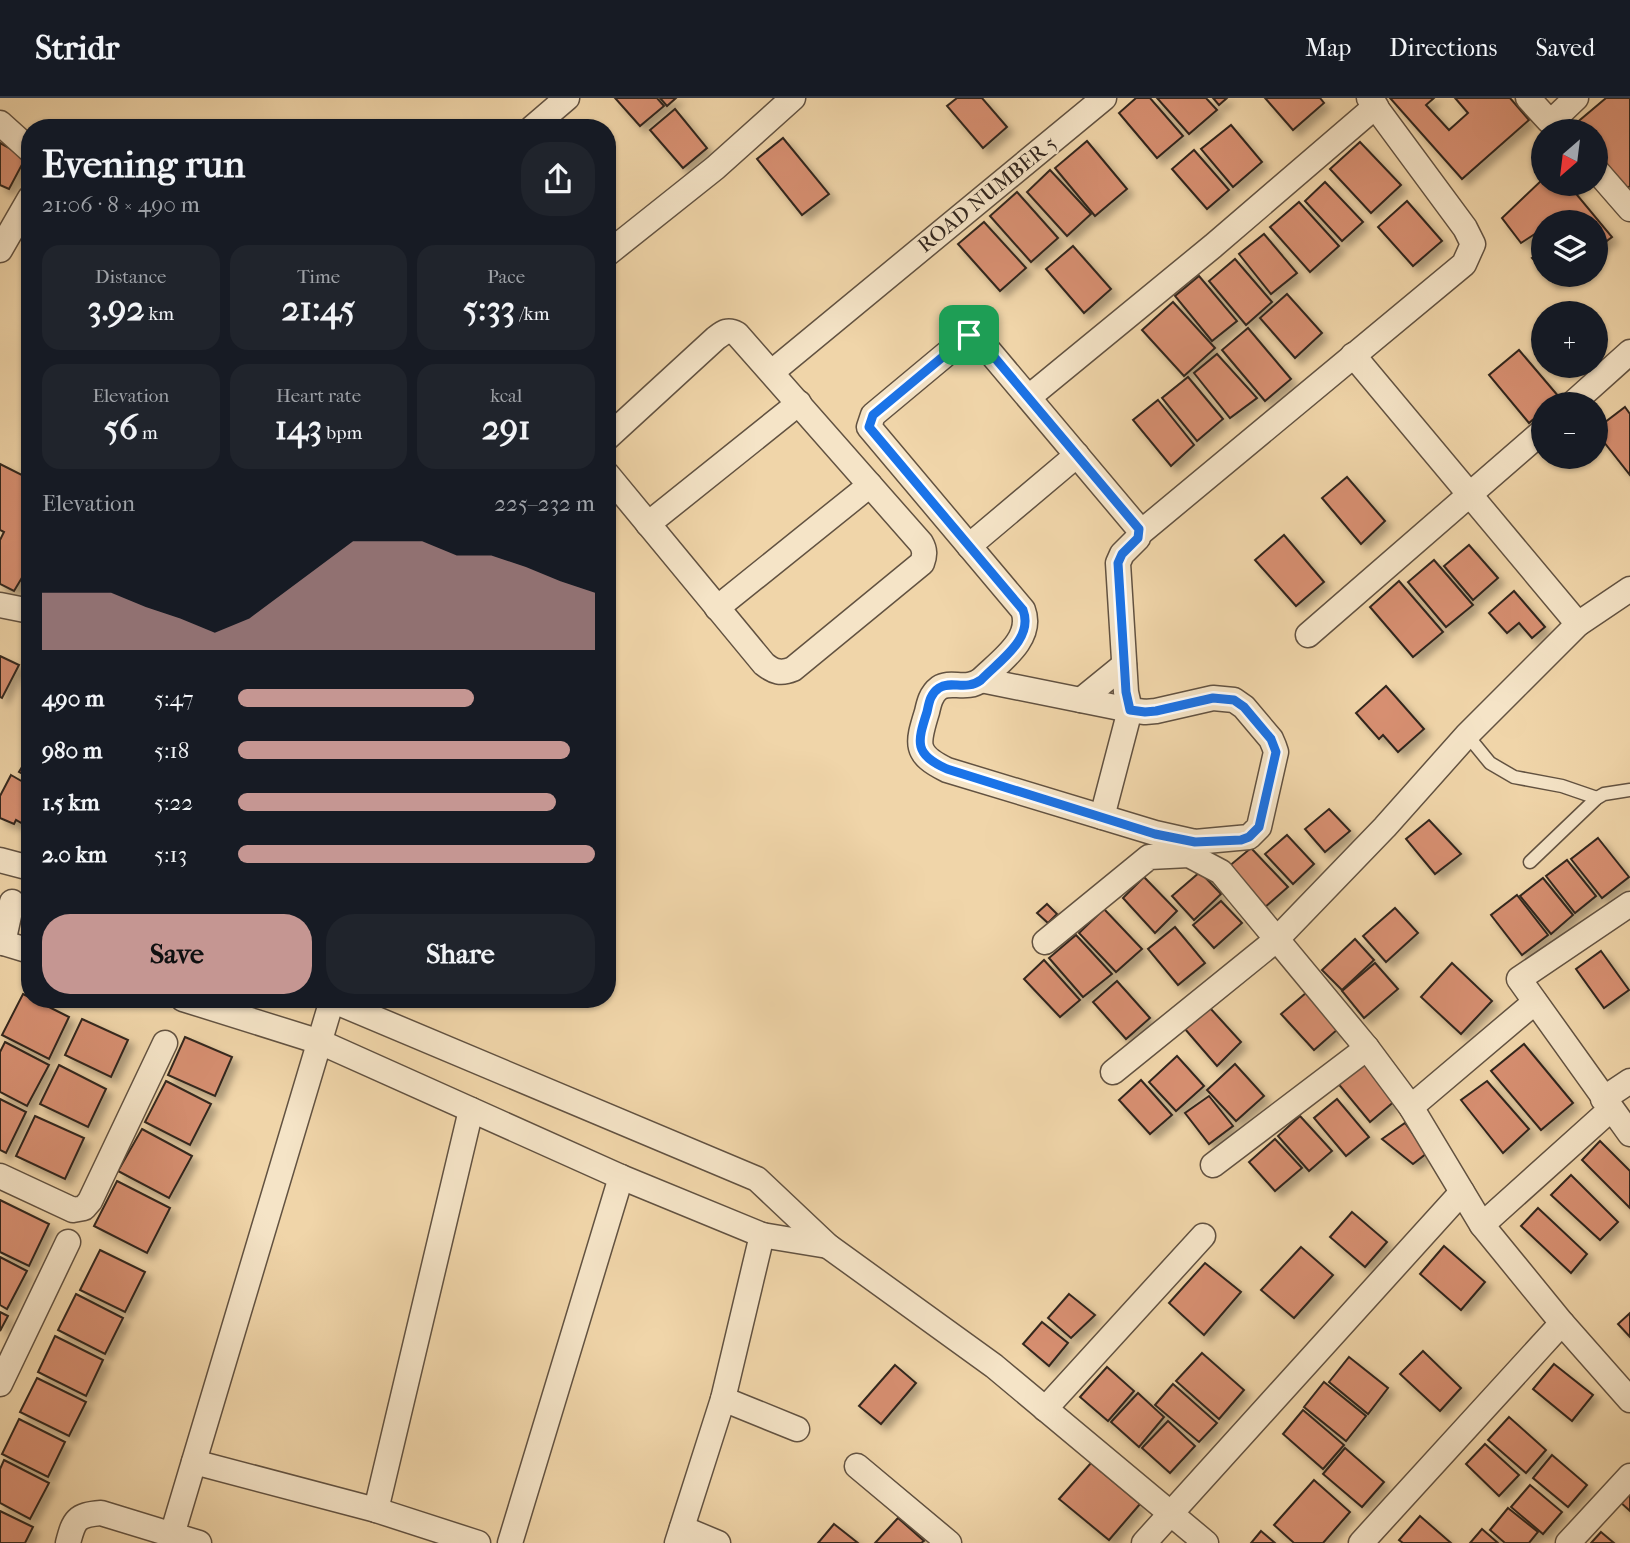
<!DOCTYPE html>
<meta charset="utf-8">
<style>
:root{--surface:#171b24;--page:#20242c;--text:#f1f3f6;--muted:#9ea1a6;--line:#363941;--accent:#c59692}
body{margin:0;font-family:"IM FELL French Canon",serif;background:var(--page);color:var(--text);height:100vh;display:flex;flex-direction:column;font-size:26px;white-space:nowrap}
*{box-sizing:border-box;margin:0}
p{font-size:23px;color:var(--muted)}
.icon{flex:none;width:38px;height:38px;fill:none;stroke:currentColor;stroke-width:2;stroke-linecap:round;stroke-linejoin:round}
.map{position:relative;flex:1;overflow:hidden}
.details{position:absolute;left:21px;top:21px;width:595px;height:889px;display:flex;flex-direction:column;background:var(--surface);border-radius:28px;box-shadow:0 2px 5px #0004}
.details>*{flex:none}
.needle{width:46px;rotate:208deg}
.fabs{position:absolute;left:1531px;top:21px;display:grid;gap:14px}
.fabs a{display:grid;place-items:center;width:77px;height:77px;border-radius:50%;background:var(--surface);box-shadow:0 2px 5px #0004;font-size:35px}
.pin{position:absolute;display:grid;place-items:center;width:60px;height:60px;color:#fff;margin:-30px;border-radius:14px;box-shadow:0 4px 10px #0006}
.round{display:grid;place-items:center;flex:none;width:74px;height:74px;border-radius:28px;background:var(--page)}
.summary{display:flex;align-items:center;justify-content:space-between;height:119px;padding:0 21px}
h1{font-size:38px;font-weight:700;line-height:52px}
.stats{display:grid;grid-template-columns:repeat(3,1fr);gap:10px;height:119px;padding:7px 21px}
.stats div{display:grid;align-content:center;border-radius:18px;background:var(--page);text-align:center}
.stats b{font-size:35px;font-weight:700}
.stats small{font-size:19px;font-weight:400}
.stats p{font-size:19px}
.chart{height:196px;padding:14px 21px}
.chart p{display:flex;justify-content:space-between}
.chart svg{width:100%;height:126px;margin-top:7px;fill:var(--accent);opacity:.7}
.button{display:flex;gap:14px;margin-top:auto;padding:14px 21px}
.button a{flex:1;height:80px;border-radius:28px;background:var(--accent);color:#111;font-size:28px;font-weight:700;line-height:80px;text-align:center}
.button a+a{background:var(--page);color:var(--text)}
ul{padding:0 21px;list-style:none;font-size:23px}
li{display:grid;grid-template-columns:112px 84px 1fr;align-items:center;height:52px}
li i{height:18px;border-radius:9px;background:var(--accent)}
header{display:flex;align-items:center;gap:42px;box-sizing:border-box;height:98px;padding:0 35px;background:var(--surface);border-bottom:2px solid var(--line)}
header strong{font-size:33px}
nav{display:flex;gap:38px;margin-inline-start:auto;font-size:24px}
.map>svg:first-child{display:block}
</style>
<header>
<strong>Stridr</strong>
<nav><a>Map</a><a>Directions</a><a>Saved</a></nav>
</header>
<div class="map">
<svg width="1630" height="1445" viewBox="0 0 1630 1445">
<defs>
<filter id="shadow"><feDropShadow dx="6" dy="6" stdDeviation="3.5" flood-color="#0004"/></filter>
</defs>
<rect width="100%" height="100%" fill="#f0d5a9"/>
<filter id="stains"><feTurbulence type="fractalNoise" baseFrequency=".00286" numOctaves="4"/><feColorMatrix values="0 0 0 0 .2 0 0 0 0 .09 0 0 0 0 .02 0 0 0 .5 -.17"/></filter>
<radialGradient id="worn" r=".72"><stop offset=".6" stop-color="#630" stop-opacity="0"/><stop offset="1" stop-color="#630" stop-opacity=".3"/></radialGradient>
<g fill="#d78f71" stroke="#32261e" stroke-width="2" filter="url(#shadow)">
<polygon points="615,0 657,0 664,8 640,28"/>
<polygon points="660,0 676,0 667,8"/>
<polygon points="957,0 982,0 1007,29 983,50 947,8"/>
<polygon points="1136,0 1150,0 1183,38 1157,60 1119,15"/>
<polygon points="1157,0 1206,0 1217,12 1189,36"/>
<polygon points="1213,0 1227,0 1219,7"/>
<polygon points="1265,0 1320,0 1324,5 1293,32"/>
<polygon points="1390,0 1434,0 1426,7 1449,32 1468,15 1455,0 1510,0 1529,22 1462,81"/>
<polygon points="1606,0 1630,0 1630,88 1626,91 1596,55 1596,33 1578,33 1574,27"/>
<polygon points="675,11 707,50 683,70 650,32"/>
<polygon points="1231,27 1262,64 1233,89 1201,51"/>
<polygon points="783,40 829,96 802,117 757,61"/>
<polygon points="1087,43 1127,91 1095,118 1055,70"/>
<polygon points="1360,44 1401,87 1371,115 1330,71"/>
<polygon points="0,45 26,59 9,91 0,87"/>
<polygon points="1194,52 1229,92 1207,111 1172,71"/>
<polygon points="1050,72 1091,116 1067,138 1027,94"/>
<polygon points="1544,80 1544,86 1568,86 1612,139 1596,151 1596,124 1544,124 1544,130 1521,145 1502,120"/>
<polygon points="1325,84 1363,124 1342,143 1305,103"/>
<polygon points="1017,94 1058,140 1031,164 990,118"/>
<polygon points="1407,103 1442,143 1413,168 1378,129"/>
<polygon points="1299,104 1339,148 1310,174 1270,129"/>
<polygon points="984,124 1026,170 1000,193 958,146"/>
<polygon points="1264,136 1297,175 1271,196 1239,156"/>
<polygon points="1073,148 1111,191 1084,215 1046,171"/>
<polygon points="1544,152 1544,173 1532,160"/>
<polygon points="1235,161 1272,204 1246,227 1209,183"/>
<polygon points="1547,177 1563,177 1553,184"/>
<polygon points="1199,178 1237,223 1212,243 1175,198"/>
<polygon points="1287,196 1322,235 1295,260 1260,220"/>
<polygon points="1173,204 1215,250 1184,278 1142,232"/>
<polygon points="1248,230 1291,281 1265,303 1222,252"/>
<polygon points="1519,252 1559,299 1551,306 1544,306 1544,312 1529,325 1489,277"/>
<polygon points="1217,256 1257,300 1230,320 1194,275"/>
<polygon points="1188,279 1223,321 1197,343 1162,300"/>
<polygon points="1158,302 1194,347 1171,368 1133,322"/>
<polygon points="1625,309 1630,316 1630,377 1596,334 1596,331"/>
<polygon points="0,366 30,381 30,480 23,478 14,493 0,486 0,442 4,434 0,432"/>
<polygon points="1347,379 1385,423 1361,446 1322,400"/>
<polygon points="1284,437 1324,484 1296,508 1255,462"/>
<polygon points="1469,447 1498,480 1473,502 1444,468"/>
<polygon points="1434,462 1473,507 1446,529 1408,484"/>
<polygon points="1399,483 1443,534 1413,559 1370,509"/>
<polygon points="1514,493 1545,529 1532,540 1519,525 1507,535 1489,515"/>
<polygon points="0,558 19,567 2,600 0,599"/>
<polygon points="1386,588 1424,631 1398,654 1383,637 1379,641 1356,615"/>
<polygon points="30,656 30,680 19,674"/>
<polygon points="11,677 30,688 30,730 16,722 14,726 0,720 0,698"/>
<polygon points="1329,711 1350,733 1325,754 1305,731"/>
<polygon points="1429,722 1461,756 1435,776 1406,741"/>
<polygon points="1287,737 1314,766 1293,786 1265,756"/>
<polygon points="1598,740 1629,779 1602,800 1571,761"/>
<polygon points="1251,750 1288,789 1264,810 1228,769"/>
<polygon points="1567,762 1596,798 1575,815 1546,778"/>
<polygon points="1200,774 1221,796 1194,822 1172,798"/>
<polygon points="1144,779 1177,813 1155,835 1123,800"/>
<polygon points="1543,780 1573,817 1551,836 1520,798"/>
<polygon points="1517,797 1548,837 1522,857 1491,817"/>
<polygon points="1221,803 1242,825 1214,850 1193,827"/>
<polygon points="1047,806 1057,816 1048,825 1037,815"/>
<polygon points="1395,810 1418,835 1386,864 1363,838"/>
<polygon points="1104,811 1142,851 1116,874 1079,835"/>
<polygon points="1175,829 1205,865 1178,887 1148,851"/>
<polygon points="1076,837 1112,876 1083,899 1049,860"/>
<polygon points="1355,841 1374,862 1342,892 1322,872"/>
<polygon points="1601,853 1629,892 1604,910 1576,871"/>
<polygon points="1044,862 1080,902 1060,919 1024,881"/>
<polygon points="1375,865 1398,891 1364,920 1342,893"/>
<polygon points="1452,865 1492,903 1461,936 1421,899"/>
<polygon points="1117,883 1150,920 1126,941 1093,904"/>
<polygon points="1306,895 1338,931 1314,952 1281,916"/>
<polygon points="23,896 69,919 49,961 2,937"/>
<polygon points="1210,910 1241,944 1217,968 1185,931"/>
<polygon points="82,921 128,942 111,979 65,957"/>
<polygon points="185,939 232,959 215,998 168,977"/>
<polygon points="5,944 49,967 27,1008 0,994 0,954"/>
<polygon points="1524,946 1573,1005 1541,1032 1491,973"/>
<polygon points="1177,958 1204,988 1176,1013 1149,984"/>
<polygon points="1362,964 1396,1002 1370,1024 1336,983"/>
<polygon points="1235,966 1264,998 1236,1023 1207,992"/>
<polygon points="59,967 106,991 88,1029 40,1006"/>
<polygon points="1141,982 1172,1017 1150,1036 1119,1002"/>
<polygon points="166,983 211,1006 190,1047 145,1024"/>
<polygon points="1487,983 1529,1031 1503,1055 1461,1002"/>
<polygon points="1209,998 1233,1028 1209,1046 1185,1015"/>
<polygon points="0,1001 26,1014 6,1055 0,1052"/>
<polygon points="1337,1001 1369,1039 1346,1058 1314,1020"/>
<polygon points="35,1018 84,1040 65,1081 16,1058"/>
<polygon points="1300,1018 1332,1053 1309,1073 1278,1038"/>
<polygon points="1405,1025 1427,1055 1413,1066 1382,1041"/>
<polygon points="142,1031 192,1058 169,1100 118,1073"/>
<polygon points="1275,1041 1302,1070 1275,1093 1249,1064"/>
<polygon points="1600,1043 1630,1073 1630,1110 1582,1062"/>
<polygon points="1571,1077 1618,1124 1600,1142 1551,1097"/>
<polygon points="117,1083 170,1110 147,1155 94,1128"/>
<polygon points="0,1102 49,1126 29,1168 0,1154"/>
<polygon points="1538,1110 1587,1156 1571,1175 1521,1128"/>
<polygon points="1352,1114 1387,1144 1365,1169 1330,1139"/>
<polygon points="1444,1148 1485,1184 1461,1212 1420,1176"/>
<polygon points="1301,1149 1333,1177 1294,1220 1261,1192"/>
<polygon points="100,1152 145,1174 125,1214 80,1192"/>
<polygon points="0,1159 27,1173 7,1211 0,1207"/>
<polygon points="1205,1165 1241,1194 1204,1237 1169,1205"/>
<polygon points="76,1196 123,1220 105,1256 58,1232"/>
<polygon points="1069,1196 1095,1217 1071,1240 1048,1220"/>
<polygon points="0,1214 8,1218 0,1233"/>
<polygon points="1630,1215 1630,1239 1618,1226"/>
<polygon points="1042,1224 1068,1245 1049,1268 1023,1246"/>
<polygon points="55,1238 103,1262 86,1298 38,1274"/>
<polygon points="1423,1253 1461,1290 1440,1313 1400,1276"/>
<polygon points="1202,1255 1244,1292 1219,1321 1176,1283"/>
<polygon points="1349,1259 1388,1290 1368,1316 1329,1284"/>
<polygon points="1554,1266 1593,1297 1572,1323 1533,1291"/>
<polygon points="895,1267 916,1285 881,1326 859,1308"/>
<polygon points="1107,1269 1134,1293 1108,1323 1080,1299"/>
<polygon points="37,1280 86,1304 69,1338 20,1314"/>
<polygon points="1324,1284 1366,1318 1346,1343 1304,1309"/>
<polygon points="1173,1286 1217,1325 1199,1344 1155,1307"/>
<polygon points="1138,1295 1164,1319 1139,1349 1111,1324"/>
<polygon points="1303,1312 1344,1347 1323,1371 1283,1336"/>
<polygon points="1509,1319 1546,1352 1526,1375 1488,1342"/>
<polygon points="19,1321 65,1344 48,1379 2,1356"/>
<polygon points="1168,1323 1195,1348 1170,1375 1142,1350"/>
<polygon points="1485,1346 1519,1377 1499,1398 1466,1366"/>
<polygon points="1345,1350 1384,1384 1362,1409 1323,1376"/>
<polygon points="1552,1357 1587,1387 1568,1409 1533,1380"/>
<polygon points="4,1362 49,1385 30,1421 0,1405 0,1371"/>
<polygon points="1091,1365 1140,1406 1109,1442 1059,1401"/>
<polygon points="1314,1382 1350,1414 1323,1445 1294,1445 1274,1427"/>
<polygon points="1530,1387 1562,1414 1543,1436 1511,1409"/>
<polygon points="1630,1391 1630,1413 1619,1403"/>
<polygon points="1508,1410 1538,1434 1529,1445 1505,1445 1490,1432"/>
<polygon points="0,1413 33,1429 25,1445 0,1445"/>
<polygon points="1420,1418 1451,1445 1403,1445 1399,1442"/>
<polygon points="898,1420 924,1443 921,1445 875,1445"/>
<polygon points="834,1426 858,1445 818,1445"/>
<polygon points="1482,1431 1498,1445 1470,1445"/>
<polygon points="1261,1433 1275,1445 1251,1445"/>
<polygon points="1601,1434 1614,1445 1591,1445"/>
</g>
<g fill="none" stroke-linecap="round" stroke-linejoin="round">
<g stroke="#625241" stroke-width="15">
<g id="service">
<polyline points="1467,637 1490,665 1514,679 1562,688 1597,700"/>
<polyline points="1530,764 1597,700 1604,696 1630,692"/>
</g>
</g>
<g stroke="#625241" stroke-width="27">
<g id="minor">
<polyline points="1528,0 1549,23 1553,22 1576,0"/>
<polyline points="0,25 30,52"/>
<polyline points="532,30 567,0"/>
<polyline points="1596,72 1630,111"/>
<polyline points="0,152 30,100"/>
<polyline points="607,156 715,70 793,0"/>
<path d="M 969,237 L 979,241 L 1139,431 L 1138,440 L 1122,456 L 1118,465 L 1126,594 L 1130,612 L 1145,614 L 1156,613 L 1213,600 L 1234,602 L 1244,609 L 1271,641 L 1274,648 L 1276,654 L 1259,729 L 1249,739 L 1195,744 L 1155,735 L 947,672 C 914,656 917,646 927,614 C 929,605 931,596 939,590 C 951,582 966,593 981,582 C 999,564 1034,541 1023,512 L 869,329 L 873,317 Z"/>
<polyline points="1353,257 1578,526"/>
<polyline points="772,274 1104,0"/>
<polyline points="1029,299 1213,148 1376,8"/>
<polyline points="1572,306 1630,254"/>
<path d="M 607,340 L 716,240 C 724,234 728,231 737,236 L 921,445 C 925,452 925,457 922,465 L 793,571 C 781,576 774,574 764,566 L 607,376"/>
<polyline points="648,426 799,305"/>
<polyline points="1140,435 1464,166 1473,146 1465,130 1369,0"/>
<polyline points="969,448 1077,357"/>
<polyline points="0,507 30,513"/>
<polyline points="717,510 870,387"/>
<polyline points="1308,537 1544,332"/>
<polyline points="981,582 1130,612 1102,719"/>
<polyline points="1081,602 1124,567"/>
<polyline points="0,762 30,770"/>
<polyline points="1630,806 1519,881 1630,1036"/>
<polyline points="0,844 30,853"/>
<polyline points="1045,844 1149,759 1189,757 1221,774 1367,950 1411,1009 1482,1127 1562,1225 1630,1302"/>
<polyline points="3,845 12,804"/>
<polyline points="183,901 320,944 621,1079 762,1137 828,1148"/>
<polyline points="329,901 757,1081 828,1148 994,1268 1206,1445"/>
<polyline points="1113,974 1276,842 1385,729 1467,637 1578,526 1630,491"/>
<polyline points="1603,1001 1630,983"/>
<polyline points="1411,1009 1535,904"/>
<polyline points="1213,1067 1367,950"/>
<polyline points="0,1078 73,1112 84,1110 90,1103 165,945"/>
<polyline points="1482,1127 1611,1011"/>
<polyline points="0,1286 68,1144"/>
<polyline points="723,1301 762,1137"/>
<polyline points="1045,1311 1203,1138"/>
<polyline points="194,1364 376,1412 478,1445"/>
<polyline points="857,1368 949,1445"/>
<polyline points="376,1412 471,1012"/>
<polyline points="682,1430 718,1445"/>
<polyline points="172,1437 332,902"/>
<path d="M 68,1445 C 74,1422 76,1417 101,1415 L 199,1445"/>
<polyline points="510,1445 621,1079"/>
<polyline points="677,1445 723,1301 797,1331"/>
<polyline points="1144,1445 1462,1094"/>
<polyline points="1361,1445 1562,1225"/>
<polyline points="1568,1445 1630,1378"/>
</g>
</g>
<use href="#service" stroke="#f5e4c7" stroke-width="12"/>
<use href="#minor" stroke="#f5e4c7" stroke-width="24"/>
</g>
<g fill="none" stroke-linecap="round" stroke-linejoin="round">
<g stroke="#fff" stroke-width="14">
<path id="route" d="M 969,237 L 979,241 L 1139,431 L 1138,440 L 1122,456 L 1118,465 L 1126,594 L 1130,612 L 1145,614 L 1156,613 L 1213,600 L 1234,602 L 1244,609 L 1271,641 L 1276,654 L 1259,729 L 1249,739 L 1241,742 L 1195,744 L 1155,736 L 947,671 C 914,656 917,645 927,614 C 929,605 930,596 939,590 C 951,582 966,593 981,582 C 999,563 1034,541 1023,512 L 869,329 L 873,317 Z"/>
</g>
<use href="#route" stroke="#1a73e8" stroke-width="9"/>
</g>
<g text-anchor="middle" stroke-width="5" stroke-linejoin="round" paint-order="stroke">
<g font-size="21" fill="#32261e" stroke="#f5e4c7">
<text transform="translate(987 96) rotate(-39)" y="7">ROAD NUMBER 5</text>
</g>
</g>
<rect width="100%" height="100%" filter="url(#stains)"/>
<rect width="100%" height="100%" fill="url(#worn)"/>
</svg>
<div class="fabs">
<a><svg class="needle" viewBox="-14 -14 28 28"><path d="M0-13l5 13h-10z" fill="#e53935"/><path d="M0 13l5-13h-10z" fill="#9ea1a6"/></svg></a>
<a><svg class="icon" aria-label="layers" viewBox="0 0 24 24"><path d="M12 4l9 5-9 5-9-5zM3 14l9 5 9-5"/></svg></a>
<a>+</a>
<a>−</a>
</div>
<div class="pin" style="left:969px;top:237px;background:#1e9e55"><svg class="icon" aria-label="arrive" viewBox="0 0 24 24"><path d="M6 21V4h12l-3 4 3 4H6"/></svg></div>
<section class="details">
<div class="summary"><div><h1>Evening run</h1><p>21:06 · 8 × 490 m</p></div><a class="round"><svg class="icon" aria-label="share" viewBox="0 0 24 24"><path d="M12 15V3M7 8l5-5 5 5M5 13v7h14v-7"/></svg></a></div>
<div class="stats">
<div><p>Distance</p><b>3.92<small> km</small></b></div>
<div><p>Time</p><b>21:45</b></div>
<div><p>Pace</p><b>5:33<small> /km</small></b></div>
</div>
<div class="stats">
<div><p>Elevation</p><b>56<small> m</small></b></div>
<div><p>Heart rate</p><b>143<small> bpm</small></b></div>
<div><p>kcal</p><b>291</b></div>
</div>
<div class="chart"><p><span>Elevation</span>225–232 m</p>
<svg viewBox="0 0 160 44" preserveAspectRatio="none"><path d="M0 44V24L10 24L20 24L30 29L40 33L50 38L60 33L70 24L80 15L90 6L100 6L110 6L120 11L130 11L140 15L150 20L160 24V44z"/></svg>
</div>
<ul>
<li><b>490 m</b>5:47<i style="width:66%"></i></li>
<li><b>980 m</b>5:18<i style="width:93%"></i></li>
<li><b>1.5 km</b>5:22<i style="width:89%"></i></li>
<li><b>2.0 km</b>5:13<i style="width:100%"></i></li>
</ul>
<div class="button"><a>Save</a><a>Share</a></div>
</section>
</div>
